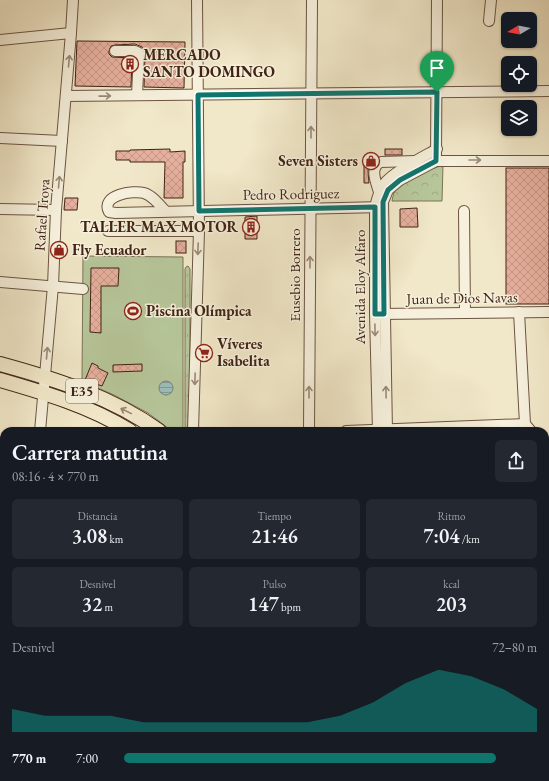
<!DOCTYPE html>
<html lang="es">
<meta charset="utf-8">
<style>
:root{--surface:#171b24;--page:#242831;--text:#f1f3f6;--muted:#9ea1a6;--accent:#0f766e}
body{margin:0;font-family:"EB Garamond",serif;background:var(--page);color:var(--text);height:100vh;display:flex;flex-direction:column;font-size:15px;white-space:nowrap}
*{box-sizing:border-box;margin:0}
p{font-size:13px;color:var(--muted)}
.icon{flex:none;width:22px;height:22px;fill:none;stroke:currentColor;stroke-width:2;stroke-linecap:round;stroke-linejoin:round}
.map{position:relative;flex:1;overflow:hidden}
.sheet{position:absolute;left:0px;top:427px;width:549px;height:354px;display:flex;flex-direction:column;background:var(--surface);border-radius:12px 12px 0 0;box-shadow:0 1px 3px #0004}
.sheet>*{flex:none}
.needle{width:26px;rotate:260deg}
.controls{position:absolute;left:501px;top:12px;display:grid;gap:8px}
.controls a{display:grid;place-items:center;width:36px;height:36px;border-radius:6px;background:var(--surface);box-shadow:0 1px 3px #0004;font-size:20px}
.pin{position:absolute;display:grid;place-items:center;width:34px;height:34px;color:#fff;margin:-41px -17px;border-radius:50% 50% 50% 0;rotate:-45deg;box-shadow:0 0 4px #0007}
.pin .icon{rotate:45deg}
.round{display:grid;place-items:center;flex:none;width:42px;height:42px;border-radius:6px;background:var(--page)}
.summary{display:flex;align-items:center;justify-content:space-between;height:68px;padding:0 12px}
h1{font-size:22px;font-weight:600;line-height:30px}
.metrics{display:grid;grid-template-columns:repeat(3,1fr);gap:6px;height:68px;padding:4px 12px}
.metrics div{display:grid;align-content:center;border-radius:6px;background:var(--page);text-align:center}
.metrics b{font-size:20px;font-weight:600}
.metrics small{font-size:11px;font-weight:400}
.metrics p{font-size:11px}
.chart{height:112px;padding:8px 12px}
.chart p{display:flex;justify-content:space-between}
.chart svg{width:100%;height:72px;margin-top:4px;fill:var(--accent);opacity:.7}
ul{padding:0 12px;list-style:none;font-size:13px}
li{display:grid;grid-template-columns:64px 48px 1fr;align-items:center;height:30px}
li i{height:10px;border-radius:5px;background:var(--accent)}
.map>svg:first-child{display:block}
</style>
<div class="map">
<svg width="549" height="781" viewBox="0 0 549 781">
<defs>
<pattern id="grass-tufts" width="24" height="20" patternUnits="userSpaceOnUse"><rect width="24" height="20" fill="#b6c699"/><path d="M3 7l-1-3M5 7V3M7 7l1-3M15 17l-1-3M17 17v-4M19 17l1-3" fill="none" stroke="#9eaa83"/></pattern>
<pattern id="park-crowns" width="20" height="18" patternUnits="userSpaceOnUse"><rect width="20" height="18" fill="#b6c699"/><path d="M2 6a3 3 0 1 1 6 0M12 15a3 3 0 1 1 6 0" fill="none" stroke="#9eaa83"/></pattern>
<pattern id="water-rules" width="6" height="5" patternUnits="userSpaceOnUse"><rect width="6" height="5" fill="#9cbfbc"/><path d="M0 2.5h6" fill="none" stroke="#819b98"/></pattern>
<pattern id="building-cross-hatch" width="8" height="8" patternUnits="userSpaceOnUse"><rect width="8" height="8" fill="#e6b09e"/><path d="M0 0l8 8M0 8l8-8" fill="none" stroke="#c69787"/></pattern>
</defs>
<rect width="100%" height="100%" fill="#f1e8c9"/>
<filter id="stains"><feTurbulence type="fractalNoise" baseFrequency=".005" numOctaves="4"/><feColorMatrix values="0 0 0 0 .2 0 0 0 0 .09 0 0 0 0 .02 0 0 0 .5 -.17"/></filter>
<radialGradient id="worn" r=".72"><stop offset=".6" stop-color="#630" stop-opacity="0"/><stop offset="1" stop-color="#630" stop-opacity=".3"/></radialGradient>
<polygon fill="url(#grass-tufts)" stroke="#7b7457" points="188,266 190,269 190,422 187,429 185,430 185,269 186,267"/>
<path fill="url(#park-crowns)" stroke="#7b7457" d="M 443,165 L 442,201 L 392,201 C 393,196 394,190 398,186 C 408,178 431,169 443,165 Z"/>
<polygon fill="#b6c699" stroke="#7b7457" points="83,256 183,257 183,431 172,431 148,413 114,395 82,381"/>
<circle fill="url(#water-rules)" stroke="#778179" cx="166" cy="388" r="7"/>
<g fill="url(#building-cross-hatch)" stroke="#402315">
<polygon points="77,41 185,42 184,88 144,87 145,53 142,47 135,44 115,45 111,46 109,51 109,54 112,57 132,58 131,87 75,86"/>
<polygon points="170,149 170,152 185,151 185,162 183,162 183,198 164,198 165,162 130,162 130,160 116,160 116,151 130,151 130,150"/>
<rect x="385" y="149" width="17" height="6"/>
<polygon points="364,165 369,165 368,171 369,183 364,183"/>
<rect x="506" y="168" width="43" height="136"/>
<polygon points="65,198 78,198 77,210 64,210"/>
<polygon points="417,208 418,227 400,227 400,209"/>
<polygon points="257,216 257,239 245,239 245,217"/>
<rect x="176" y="241" width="10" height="12"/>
<polygon points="91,268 119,268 118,286 101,286 101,333 90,332"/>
<polygon points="92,363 98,366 98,368 108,373 102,386 85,380"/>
<polygon points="142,364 142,371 113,372 113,365"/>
</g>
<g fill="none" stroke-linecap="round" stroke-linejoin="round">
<g stroke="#6c5442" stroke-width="12">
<g id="minor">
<polyline points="489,21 491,0"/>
<polyline points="0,40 71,33"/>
<polyline points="115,51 135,51 139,53 137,95"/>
<polyline points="66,96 549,91"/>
<polyline points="0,138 62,141"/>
<polyline points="436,155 437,0"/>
<path d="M 379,192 C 376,182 369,167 381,162 L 415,161"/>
<polyline points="0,209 56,210"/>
<polyline points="464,211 465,313"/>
<path d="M 166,212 C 160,205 153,196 144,193 C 133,190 100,195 109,212 L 116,213 L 383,207"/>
<polyline points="108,231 199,231"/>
<polyline points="0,282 83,289"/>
<polyline points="519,312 525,424 531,431"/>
<polyline points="379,314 549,312"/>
<polyline points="40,431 53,286 56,210 71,33 73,0"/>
<polyline points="193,431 199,231 197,0"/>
<polyline points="309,431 312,0"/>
<polyline points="346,431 525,424"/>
<path d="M 378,431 L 375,314 L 375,207 C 377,199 379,190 384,184 C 393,172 423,157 437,149"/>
<polyline points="387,431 383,202 388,190 400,180 436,161 549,161"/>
<polyline points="545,449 549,454"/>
<polyline points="0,490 4,490"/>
<polyline points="0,587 4,589"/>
<polyline points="545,616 549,613"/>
<polyline points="545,626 549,631"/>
<polyline points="0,670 1,670"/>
<polyline points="545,694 549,691"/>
<polyline points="323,777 325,781"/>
<polyline points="7,781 8,777"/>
<polyline points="183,781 184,777"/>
</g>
</g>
<g stroke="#402315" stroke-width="14">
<g id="major">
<polyline points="545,508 549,504"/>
<polyline points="545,528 549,525"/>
</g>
</g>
<g stroke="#402315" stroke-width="16">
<g id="highway">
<path d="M 0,364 C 55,379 112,397 159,431"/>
<path d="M 0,380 C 45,393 90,406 130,431"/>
<polyline points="383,777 386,781"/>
<polyline points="400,777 403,781"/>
</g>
</g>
<use href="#minor" stroke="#f6f0dc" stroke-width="10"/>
<use href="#major" stroke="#f1e8c9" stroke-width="12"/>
<use href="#highway" stroke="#f1e8c9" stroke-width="14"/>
</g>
<defs><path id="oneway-shaft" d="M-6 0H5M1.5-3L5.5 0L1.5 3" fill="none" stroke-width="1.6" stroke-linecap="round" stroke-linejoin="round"/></defs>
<g stroke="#9b8a78">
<use href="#oneway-shaft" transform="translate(69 61) rotate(-85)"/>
<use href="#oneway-shaft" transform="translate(105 96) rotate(-1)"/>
<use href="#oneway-shaft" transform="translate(311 132) rotate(-90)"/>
<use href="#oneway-shaft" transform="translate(475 160)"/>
<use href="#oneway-shaft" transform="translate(59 182) rotate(-85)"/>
<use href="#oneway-shaft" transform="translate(198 249) rotate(92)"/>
<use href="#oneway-shaft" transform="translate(310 262) rotate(-90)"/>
<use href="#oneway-shaft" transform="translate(375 330) rotate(89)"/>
<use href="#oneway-shaft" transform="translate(47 353) rotate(-85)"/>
<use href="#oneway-shaft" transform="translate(195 379) rotate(92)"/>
<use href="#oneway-shaft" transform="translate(309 392) rotate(-90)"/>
<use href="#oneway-shaft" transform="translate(386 392) rotate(-91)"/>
</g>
<use stroke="#98866f" href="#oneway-shaft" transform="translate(126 411) rotate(-154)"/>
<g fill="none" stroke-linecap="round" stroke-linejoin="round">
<g stroke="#fff" stroke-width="8">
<polygon id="route" points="437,92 436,161 400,180 388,190 383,202 384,314 375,314 375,207 199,211 198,95"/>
</g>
<use href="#route" stroke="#0f766e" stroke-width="5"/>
</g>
<defs>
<g id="building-ring" transform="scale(0.9)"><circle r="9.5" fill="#f6f0dc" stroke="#8f2418" stroke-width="1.5"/><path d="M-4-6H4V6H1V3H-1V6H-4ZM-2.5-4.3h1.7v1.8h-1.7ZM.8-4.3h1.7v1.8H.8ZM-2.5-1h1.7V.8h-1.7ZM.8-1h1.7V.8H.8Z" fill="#8f2418"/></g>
<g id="shop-ring" transform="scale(0.9)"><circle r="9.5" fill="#f6f0dc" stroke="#8f2418" stroke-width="1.5"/><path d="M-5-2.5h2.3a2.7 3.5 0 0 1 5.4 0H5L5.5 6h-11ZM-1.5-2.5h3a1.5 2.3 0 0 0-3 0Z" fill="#8f2418"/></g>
<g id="stadium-ring" transform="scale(0.9)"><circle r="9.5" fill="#f6f0dc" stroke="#8f2418" stroke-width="1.5"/><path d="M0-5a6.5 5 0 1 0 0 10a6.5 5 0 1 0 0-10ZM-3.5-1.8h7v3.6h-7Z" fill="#8f2418"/></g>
<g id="supermarket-ring" transform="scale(0.9)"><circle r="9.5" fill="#f6f0dc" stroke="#8f2418" stroke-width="1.5"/><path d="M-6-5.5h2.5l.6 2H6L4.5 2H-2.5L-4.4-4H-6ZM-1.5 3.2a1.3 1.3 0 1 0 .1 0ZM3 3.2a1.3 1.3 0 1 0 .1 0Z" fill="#8f2418"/></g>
</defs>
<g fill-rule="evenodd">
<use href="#building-ring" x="130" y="64"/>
<use href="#shop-ring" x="371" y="161"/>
<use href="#building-ring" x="251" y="227"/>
<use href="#shop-ring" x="59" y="250"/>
<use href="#stadium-ring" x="133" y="311"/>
<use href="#supermarket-ring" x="204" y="353"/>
</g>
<g text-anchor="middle" stroke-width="3" stroke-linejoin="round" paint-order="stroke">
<rect fill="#f6f0dc" stroke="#776051" stroke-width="1" x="66" y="379" width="32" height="24" rx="3"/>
<g font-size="14" font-weight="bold" fill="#402315">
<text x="82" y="396">E35</text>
</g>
<g font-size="15" font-weight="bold" fill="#402315" stroke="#f6f0dc" text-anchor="start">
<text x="143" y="60">MERCADO<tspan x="143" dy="17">SANTO DOMINGO</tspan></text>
<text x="358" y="166" text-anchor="end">Seven Sisters</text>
<text x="238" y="232" text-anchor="end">TALLER MAX MOTOR</text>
<text x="72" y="255">Fly Ecuador</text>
<text x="146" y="316">Piscina Olímpica</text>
<text x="217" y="349">Víveres<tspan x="217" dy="17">Isabelita</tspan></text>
</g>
<g font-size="15" fill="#402315" stroke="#f6f0dc">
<text transform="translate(291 194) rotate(-1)" y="5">Pedro Rodriguez</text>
<text transform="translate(42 215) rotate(-86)" y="5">Rafael Troya</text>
<text transform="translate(295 275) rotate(-90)" y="5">Eusebio Borrero</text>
<text transform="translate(360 287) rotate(-90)" y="5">Avenida Eloy Alfaro</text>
<text transform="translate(462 298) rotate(-1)" y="5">Juan de Dios Navas</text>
</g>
</g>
<rect width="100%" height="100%" filter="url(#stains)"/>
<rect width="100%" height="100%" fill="url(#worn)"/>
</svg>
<div class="controls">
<a><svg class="needle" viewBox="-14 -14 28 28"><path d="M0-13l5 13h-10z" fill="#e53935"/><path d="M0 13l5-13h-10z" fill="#9ea1a6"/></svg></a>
<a><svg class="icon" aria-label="locate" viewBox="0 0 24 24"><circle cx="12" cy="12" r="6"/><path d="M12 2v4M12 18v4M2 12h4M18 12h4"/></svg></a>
<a><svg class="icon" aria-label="layers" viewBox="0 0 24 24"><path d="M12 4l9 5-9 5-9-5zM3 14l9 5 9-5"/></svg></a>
</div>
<div class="pin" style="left:437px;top:92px;background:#1e9e55"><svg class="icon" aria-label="arrive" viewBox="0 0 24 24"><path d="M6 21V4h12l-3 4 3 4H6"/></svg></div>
<section class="sheet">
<div class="summary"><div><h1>Carrera matutina</h1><p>08:16 · 4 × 770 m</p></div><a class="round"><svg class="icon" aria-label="share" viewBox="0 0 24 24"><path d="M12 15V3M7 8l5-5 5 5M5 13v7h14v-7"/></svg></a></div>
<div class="metrics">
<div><p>Distancia</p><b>3.08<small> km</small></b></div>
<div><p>Tiempo</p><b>21:46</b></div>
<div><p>Ritmo</p><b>7:04<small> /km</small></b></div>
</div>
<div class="metrics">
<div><p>Desnivel</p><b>32<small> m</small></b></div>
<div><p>Pulso</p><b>147<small> bpm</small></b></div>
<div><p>kcal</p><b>203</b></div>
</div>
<div class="chart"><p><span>Desnivel</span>72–80 m</p>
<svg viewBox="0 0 160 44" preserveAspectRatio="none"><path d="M0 44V30L10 34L20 34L30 34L40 38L50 38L60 38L70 38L80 38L90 38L100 34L110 26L120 14L130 6L140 10L150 18L160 30V44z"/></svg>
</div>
<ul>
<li><b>770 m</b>7:00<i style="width:90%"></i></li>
</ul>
</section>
</div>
